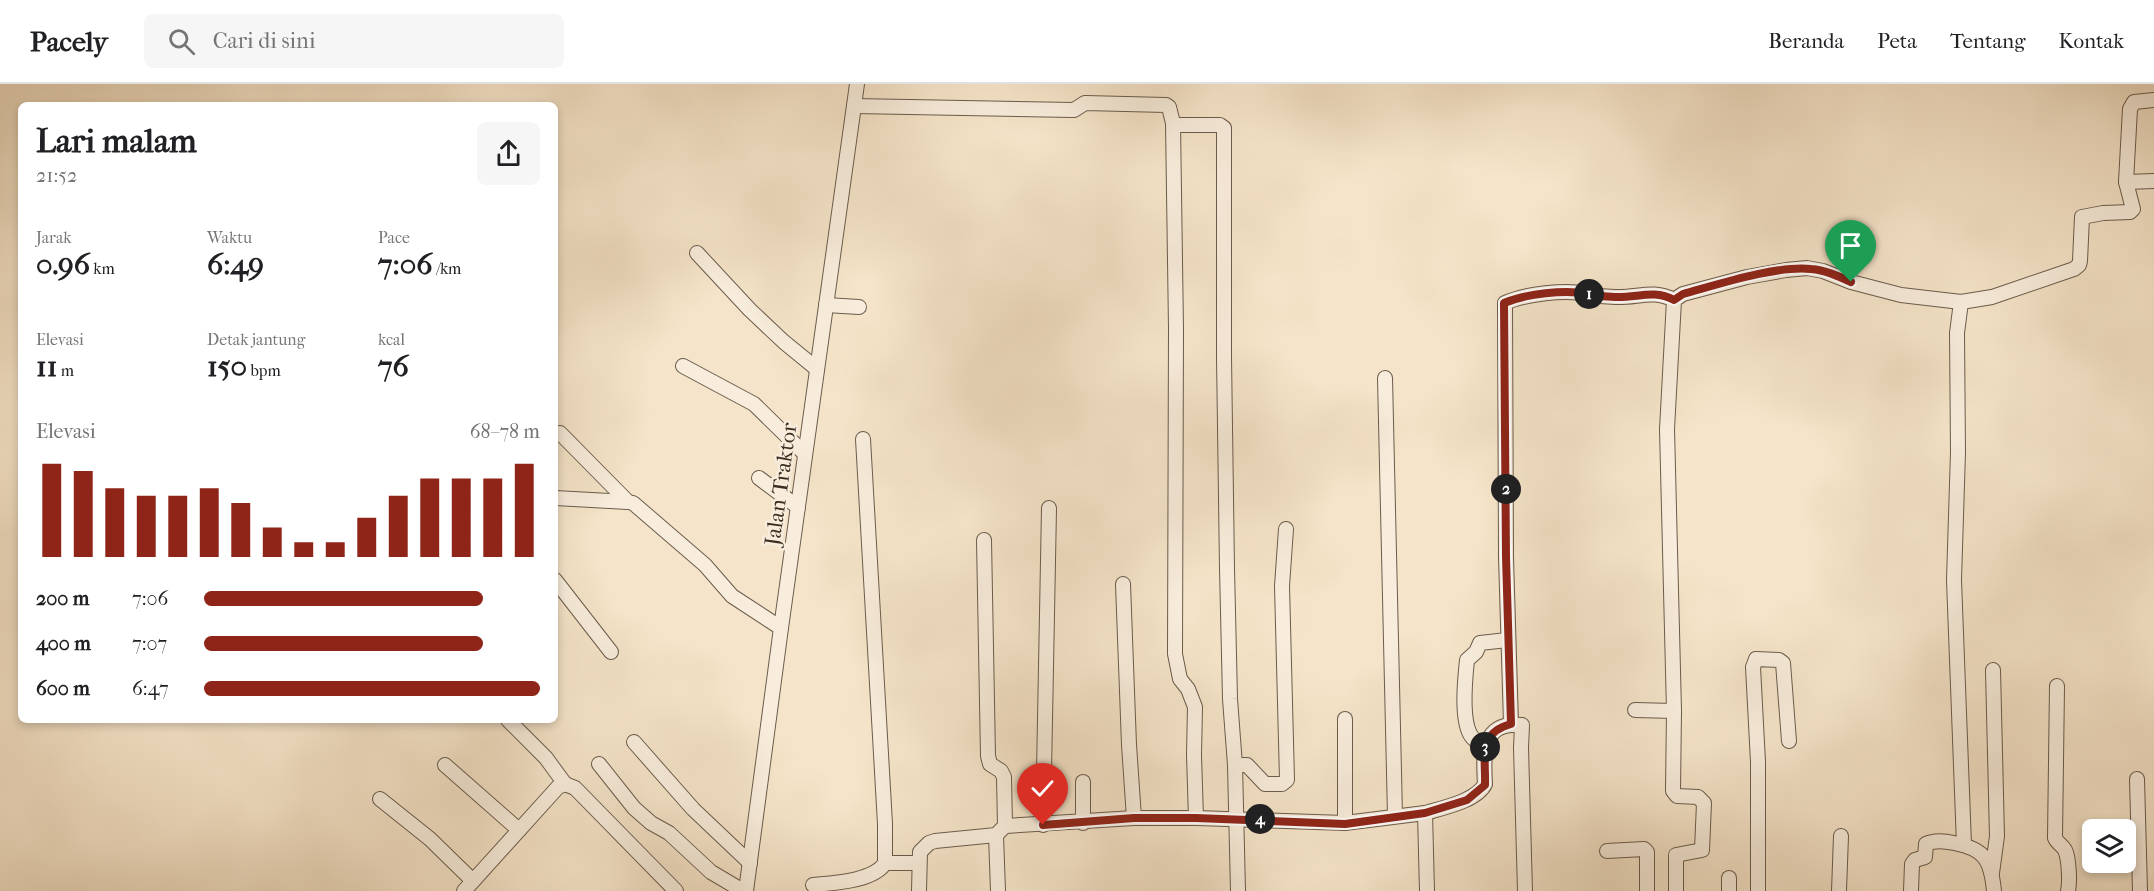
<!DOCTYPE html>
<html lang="id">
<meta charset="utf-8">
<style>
:root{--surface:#fff;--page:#f6f6f6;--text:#202124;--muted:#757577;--line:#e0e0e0;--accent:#8f2418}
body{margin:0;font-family:"IM FELL French Canon",serif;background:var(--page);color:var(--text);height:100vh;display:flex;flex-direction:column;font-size:22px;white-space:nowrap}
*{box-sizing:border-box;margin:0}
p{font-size:20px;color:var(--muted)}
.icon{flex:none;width:33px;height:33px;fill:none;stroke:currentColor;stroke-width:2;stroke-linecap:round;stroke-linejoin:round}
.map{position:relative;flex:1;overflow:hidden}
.details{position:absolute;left:18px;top:18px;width:540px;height:621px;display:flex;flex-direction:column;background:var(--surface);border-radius:9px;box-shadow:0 3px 9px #0003}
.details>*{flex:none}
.fabs{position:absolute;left:2082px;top:735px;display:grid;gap:12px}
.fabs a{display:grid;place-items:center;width:54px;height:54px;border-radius:9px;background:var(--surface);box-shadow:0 3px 9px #0003;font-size:30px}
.pin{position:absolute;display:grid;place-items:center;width:51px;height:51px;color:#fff;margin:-62px -26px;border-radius:50% 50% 50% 0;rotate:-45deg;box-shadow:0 0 6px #0007}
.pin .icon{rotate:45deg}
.km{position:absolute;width:30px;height:30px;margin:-15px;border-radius:50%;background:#222;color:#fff;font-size:16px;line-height:30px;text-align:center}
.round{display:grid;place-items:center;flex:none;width:63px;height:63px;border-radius:9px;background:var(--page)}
.head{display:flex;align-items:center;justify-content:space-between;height:102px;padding:0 18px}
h1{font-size:33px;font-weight:700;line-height:45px}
.stats{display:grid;grid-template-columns:repeat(3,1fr);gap:9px;height:102px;padding:6px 18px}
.stats div{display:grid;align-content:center}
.stats b{font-size:30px;font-weight:700}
.stats small{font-size:16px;font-weight:400}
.stats p{font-size:16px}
.chart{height:168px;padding:12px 18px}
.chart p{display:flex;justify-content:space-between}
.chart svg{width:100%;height:108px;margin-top:6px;stroke:var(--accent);stroke-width:6}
ul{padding:0 18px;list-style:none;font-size:20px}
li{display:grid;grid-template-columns:96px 72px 1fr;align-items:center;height:45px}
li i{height:15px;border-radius:8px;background:var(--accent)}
header{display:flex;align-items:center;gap:36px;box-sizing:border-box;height:84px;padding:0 30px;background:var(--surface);border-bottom:2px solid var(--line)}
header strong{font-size:28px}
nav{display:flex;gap:33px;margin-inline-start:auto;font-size:21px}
.search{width:420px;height:54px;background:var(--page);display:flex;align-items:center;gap:15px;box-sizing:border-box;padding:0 21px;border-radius:9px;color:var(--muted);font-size:22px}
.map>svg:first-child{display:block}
</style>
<header>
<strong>Pacely</strong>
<div class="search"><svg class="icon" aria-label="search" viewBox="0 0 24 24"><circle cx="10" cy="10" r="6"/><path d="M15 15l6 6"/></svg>Cari di sini</div>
<nav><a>Beranda</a><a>Peta</a><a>Tentang</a><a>Kontak</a></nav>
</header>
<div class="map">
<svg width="2154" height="807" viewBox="0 0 2154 807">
<rect width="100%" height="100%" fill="#f5e4c9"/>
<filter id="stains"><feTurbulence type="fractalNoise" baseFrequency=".00333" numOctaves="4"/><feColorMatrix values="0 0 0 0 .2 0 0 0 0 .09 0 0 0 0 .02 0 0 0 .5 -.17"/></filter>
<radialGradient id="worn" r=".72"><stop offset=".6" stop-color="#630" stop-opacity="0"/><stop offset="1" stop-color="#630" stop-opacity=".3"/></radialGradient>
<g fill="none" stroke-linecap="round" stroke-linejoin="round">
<g stroke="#6a5c4c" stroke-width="16">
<g id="minor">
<polyline points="854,22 1074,26 1085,19 1166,21 1169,23 1173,39 1176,41 1220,41 1224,44 1224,273 1227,484 1230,615 1235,681 1238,807"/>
<polyline points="1173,39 1176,245 1175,570 1180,595 1188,605 1195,623 1194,671 1196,734"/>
<polyline points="2126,98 2154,97"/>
<polyline points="697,169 750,226 784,258 817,285"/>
<polyline points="1961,218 1957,249 1958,368 1954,496 1964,761"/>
<polyline points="826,221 859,223"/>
<polyline points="683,282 754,320 805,370"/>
<polyline points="1385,294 1395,732"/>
<polyline points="560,349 628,418 633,419 705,481 732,512 781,544"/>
<polyline points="863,355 885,740 885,779"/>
<polyline points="759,394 798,423"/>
<polyline points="555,414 628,418"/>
<polyline points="555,496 611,568"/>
<polyline points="1123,500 1129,661 1134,734"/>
<path d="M 2057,602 L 2055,754 C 2057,759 2062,761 2065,766 C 2069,774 2070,798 2068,807"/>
<polyline points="1635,626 1674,627"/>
<polyline points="1345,635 1345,739"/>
<polyline points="508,636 546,674 565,700"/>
<path d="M 1511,640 L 1506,473 L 1505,219 C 1524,210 1566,205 1587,210 C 1596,212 1605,213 1615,213 C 1638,214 1653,205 1674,216"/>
<polyline points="634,658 693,725 750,779"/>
<path d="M 1484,663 C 1479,659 1473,656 1470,650 C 1461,633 1465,595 1467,576 L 1476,568 L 1480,559 L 1507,556"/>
<polyline points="599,680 634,724 651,739 669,749 711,788 743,807"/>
<polyline points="445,681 519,746"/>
<polyline points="1235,681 1247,681 1265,700 1282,700 1287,696 1282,502 1286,445"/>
<polyline points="2137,695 2140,807"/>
<polyline points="1083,698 1083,739"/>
<polyline points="565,700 575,704 676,807"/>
<polyline points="380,715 430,755 473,797"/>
<path d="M 1425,729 C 1442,724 1477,717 1485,700 C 1483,669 1482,637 1522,641 L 1521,664 L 1525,807"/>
<polyline points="1043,741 1049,424"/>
<polyline points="1005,742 1134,734 1196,734 1345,739 1425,729 1427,807"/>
<polyline points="996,751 998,807"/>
<polyline points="1607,767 1644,765 1647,768 1647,807"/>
<polyline points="1992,789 1997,752 1993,586"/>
<path d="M 813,801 C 834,799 874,797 885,779 L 918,779"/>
<polyline points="464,807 558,703 565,700"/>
<polyline points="746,807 781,544 857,0"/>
<polyline points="919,807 920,768 929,759 935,757 996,751 1005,742 1004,693 1001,687 990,680 988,672 984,456"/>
<polyline points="1676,807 1676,771 1702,766 1704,719 1698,713 1677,712 1673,707 1674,627 1667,345 1674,216 1683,210 1747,193 1786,186 1807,184 1823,187 1851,198 1901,211 1961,218 1992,213 2074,185 2079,181 2080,177 2082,133 2103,129 2130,128 2133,125 2126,98 2130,25 2134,18 2154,16"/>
<polyline points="1729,807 1729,794"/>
<polyline points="1758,807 1758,678 1753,583 1756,575 1779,576 1783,579 1789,657"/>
<polyline points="1839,807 1841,752"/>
<path d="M 1911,807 L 1912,780 L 1915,776 L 1925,773 L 1926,760 C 1934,756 1945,757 1954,759 C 1985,765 1991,776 1994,807"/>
</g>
</g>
<use href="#minor" stroke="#f8eddc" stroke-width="14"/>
</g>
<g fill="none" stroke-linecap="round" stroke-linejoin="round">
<g stroke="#fff" stroke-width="12">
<path id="route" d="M 1043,741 L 1134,734 L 1196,734 L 1345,740 L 1425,729 L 1467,716 L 1485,701 C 1486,674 1477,649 1511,640 L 1506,473 L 1504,219 C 1525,210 1566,205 1587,210 C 1596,212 1605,213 1615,213 C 1638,214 1653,205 1674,216 L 1683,210 C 1716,201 1777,181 1811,185 C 1825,186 1838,192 1851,198"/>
</g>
<use href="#route" stroke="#8f2418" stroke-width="8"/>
</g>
<g text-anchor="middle" stroke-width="5" stroke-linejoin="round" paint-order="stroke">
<g font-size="22" fill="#3c2e23" stroke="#f8eddc">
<text transform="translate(780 400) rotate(-82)" y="8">Jalan Traktor</text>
</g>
</g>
<rect width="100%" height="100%" filter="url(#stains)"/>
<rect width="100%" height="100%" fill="url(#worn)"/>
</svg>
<div class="fabs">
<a><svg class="icon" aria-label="layers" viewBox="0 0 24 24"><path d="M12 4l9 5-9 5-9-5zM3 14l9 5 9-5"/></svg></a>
</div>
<div class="pin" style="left:1851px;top:198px;background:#1e9e55"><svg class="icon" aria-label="arrive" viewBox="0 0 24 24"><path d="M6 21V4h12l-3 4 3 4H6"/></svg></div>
<div class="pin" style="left:1043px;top:741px;background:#d93025"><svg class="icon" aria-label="check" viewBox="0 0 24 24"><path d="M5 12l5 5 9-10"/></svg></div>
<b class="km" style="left:1589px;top:210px">1</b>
<b class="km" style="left:1506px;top:405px">2</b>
<b class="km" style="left:1485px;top:663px">3</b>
<b class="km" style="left:1260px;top:735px">4</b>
<section class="details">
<div class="head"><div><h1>Lari malam</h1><p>21:52</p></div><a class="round"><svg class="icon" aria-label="share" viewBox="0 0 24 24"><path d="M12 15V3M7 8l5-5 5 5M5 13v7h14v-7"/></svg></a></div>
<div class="stats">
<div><p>Jarak</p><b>0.96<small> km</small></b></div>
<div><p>Waktu</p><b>6:49</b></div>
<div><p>Pace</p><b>7:06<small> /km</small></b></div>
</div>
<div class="stats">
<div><p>Elevasi</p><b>11<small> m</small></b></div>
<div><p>Detak jantung</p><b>150<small> bpm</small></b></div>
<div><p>kcal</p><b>76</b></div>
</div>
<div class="chart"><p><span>Elevasi</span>68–78 m</p>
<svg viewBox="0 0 160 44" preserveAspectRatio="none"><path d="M5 44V6M15 44V9M25 44V16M35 44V19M45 44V19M55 44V16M65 44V22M75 44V32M85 44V38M95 44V38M105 44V28M115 44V19M125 44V12M135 44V12M145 44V12M155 44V6"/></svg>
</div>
<ul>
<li><b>200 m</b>7:06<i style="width:83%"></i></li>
<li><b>400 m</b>7:07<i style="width:83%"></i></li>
<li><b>600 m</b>6:47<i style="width:100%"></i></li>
</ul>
</section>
</div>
